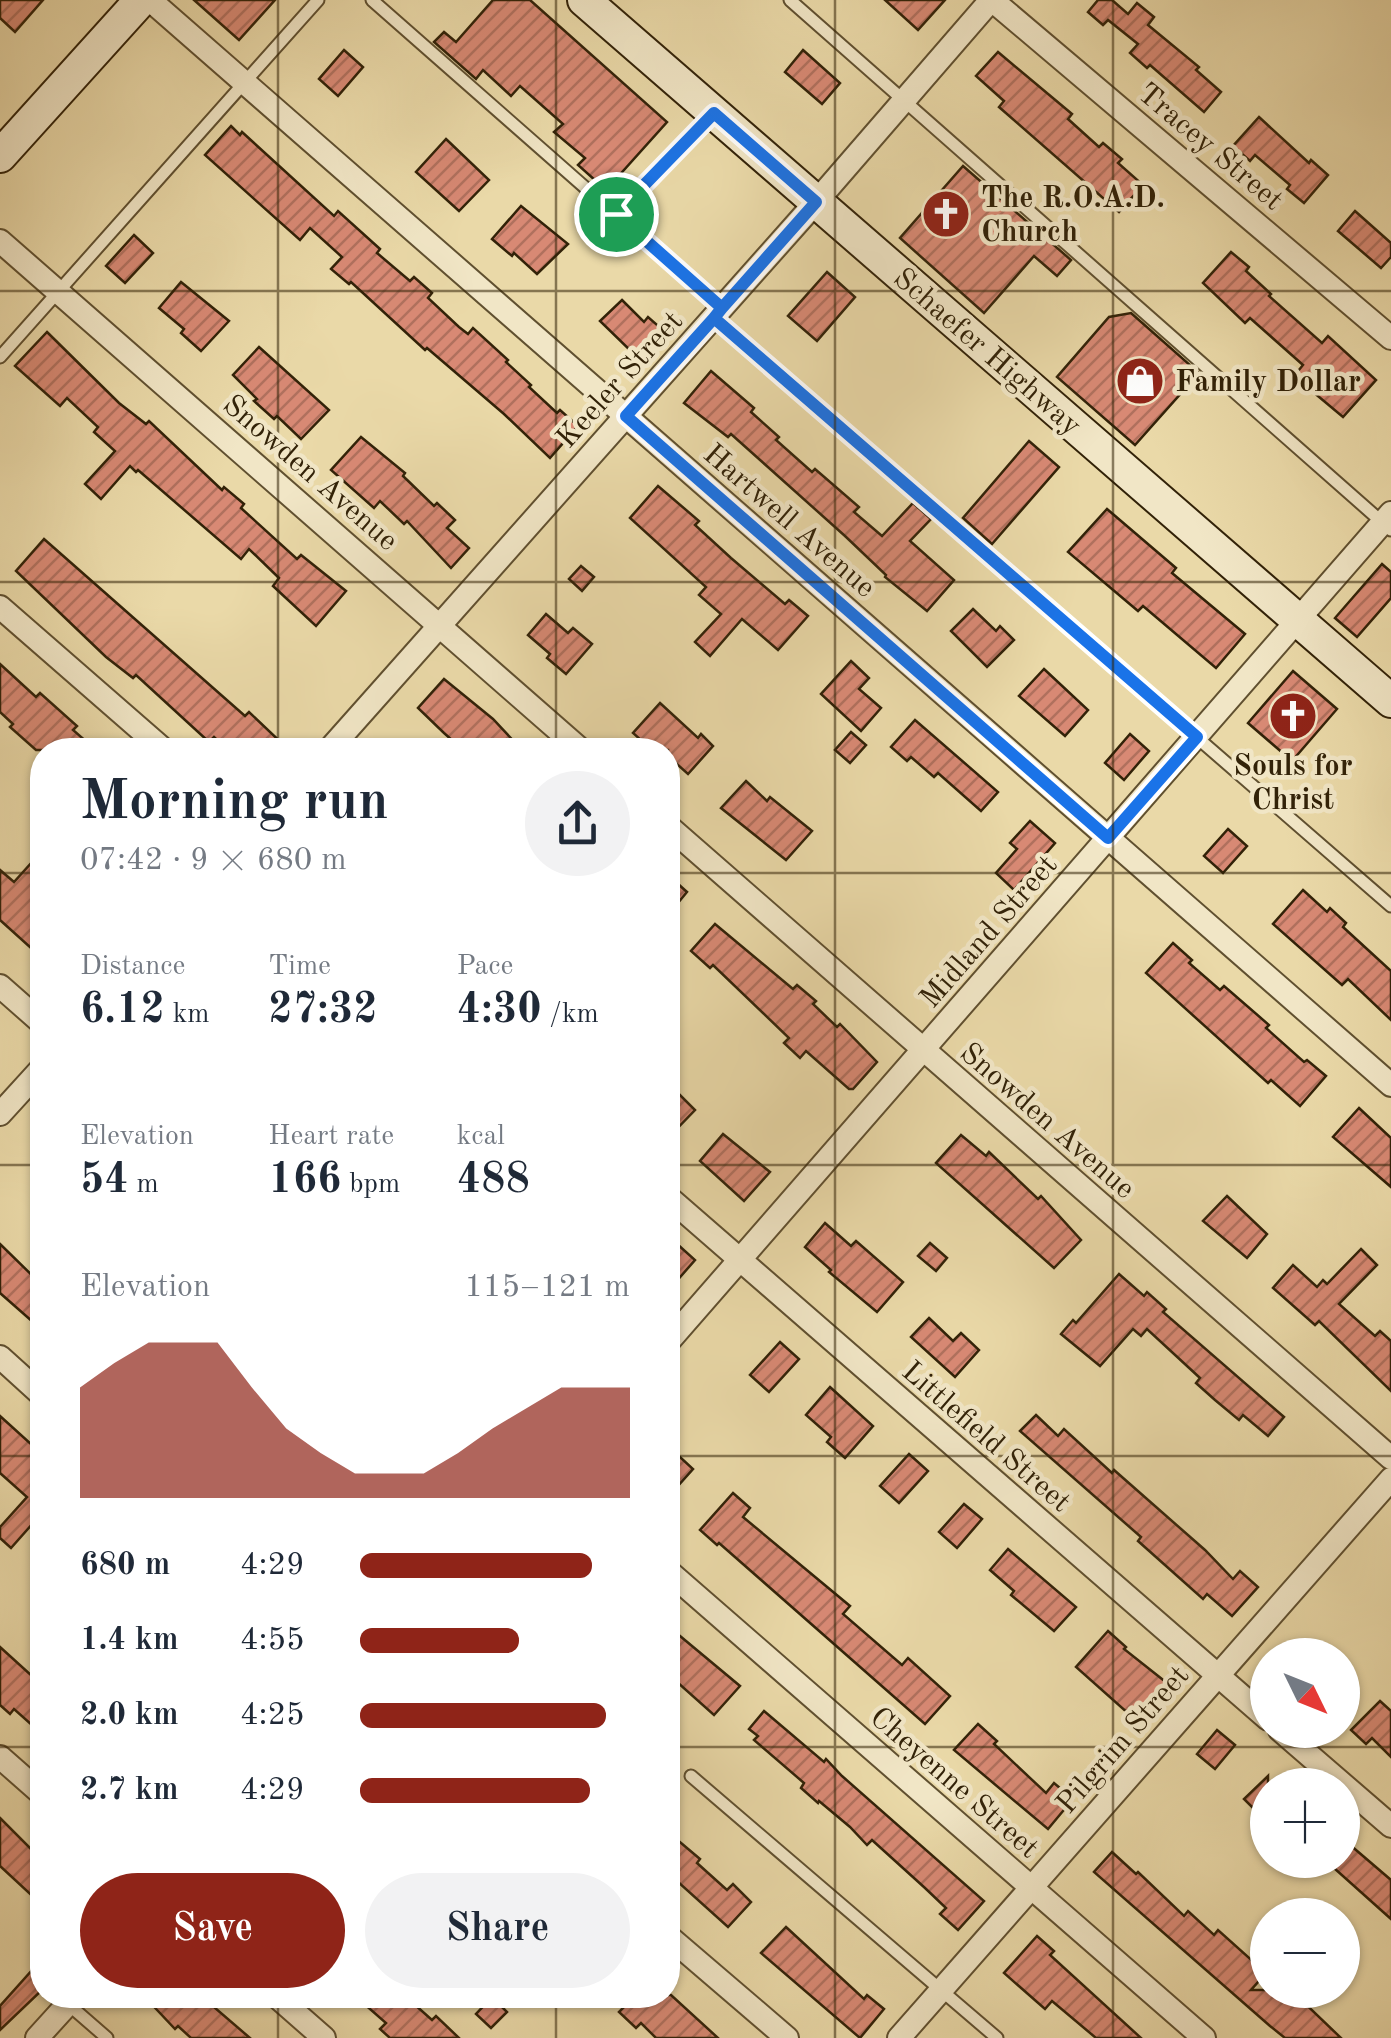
<!DOCTYPE html>
<meta charset="utf-8">
<style>
:root{--surface:#fff;--page:#f2f2f3;--text:#1f2937;--muted:#747a83;--accent:#8f2418}
body{margin:0;font-family:"Old Standard TT",serif;background:var(--page);color:var(--text);height:100vh;display:flex;flex-direction:column;font-size:38px;white-space:nowrap}
*{box-sizing:border-box;margin:0}
p{font-size:32px;color:var(--muted)}
.icon{flex:none;width:55px;height:55px;fill:none;stroke:currentColor;stroke-width:2;stroke-linecap:round;stroke-linejoin:round}
.map{position:relative;flex:1;overflow:hidden}
.side{position:absolute;left:30px;top:738px;width:650px;height:1270px;display:flex;flex-direction:column;background:var(--surface);border-radius:40px;box-shadow:0 2px 8px #0004}
.side>*{flex:none}
.needle{width:65px;rotate:133deg}
.controls{position:absolute;left:1250px;top:1638px;display:grid;gap:20px}
.controls a{display:grid;place-items:center;width:110px;height:110px;border-radius:50%;background:var(--surface);box-shadow:0 2px 8px #0004;font-size:50px}
.pin{position:absolute;display:grid;place-items:center;width:85px;height:85px;color:#fff;margin:-42px;border:5px solid #fff;border-radius:50%;box-shadow:0 2px 10px #0007}
.round{display:grid;place-items:center;flex:none;width:105px;height:105px;border-radius:52px;background:var(--page)}
.headline{display:flex;align-items:center;justify-content:space-between;height:170px;padding:0 50px}
h1{font-size:55px;font-weight:700;line-height:75px}
.metrics{display:grid;grid-template-columns:repeat(3,1fr);gap:15px;height:170px;padding:10px 50px}
.metrics div{display:grid;align-content:center}
.metrics b{font-size:42px;font-weight:700}
.metrics small{font-size:28px;font-weight:400}
.metrics p{font-size:28px}
.chart{height:280px;padding:20px 50px}
.chart p{display:flex;justify-content:space-between}
.chart svg{width:100%;height:180px;margin-top:10px;fill:var(--accent);opacity:.7}
.cta{display:flex;gap:20px;margin-top:auto;padding:20px 50px}
.cta a{flex:1;height:115px;border-radius:60px;background:var(--accent);color:#fff;font-size:40px;font-weight:700;line-height:115px;text-align:center}
.cta a+a{background:var(--page);color:var(--text)}
ul{padding:0 50px;list-style:none;font-size:32px}
li{display:grid;grid-template-columns:160px 120px 1fr;align-items:center;height:75px}
li i{height:25px;border-radius:12px;background:var(--accent)}
.map>svg:first-child{display:block}
</style>
<div class="map">
<svg width="1391" height="2038" viewBox="0 0 1391 2038">
<defs>
<pattern id="building-hatch" width="6" height="6" patternUnits="userSpaceOnUse" patternTransform="scale(2.5)"><rect width="6" height="6" fill="#d88974"/><path d="M-1 1l2-2M0 6l6-6M5 7l2-2" fill="none" stroke="#b0705d"/></pattern>
</defs>
<rect width="100%" height="100%" fill="#ead9a8"/>
<filter id="stains"><feTurbulence type="fractalNoise" baseFrequency=".002" numOctaves="4"/><feColorMatrix values="0 0 0 0 .2 0 0 0 0 .09 0 0 0 0 .02 0 0 0 .5 -.17"/></filter>
<radialGradient id="worn" r=".72"><stop offset=".6" stop-color="#630" stop-opacity="0"/><stop offset="1" stop-color="#630" stop-opacity=".3"/></radialGradient>
<g fill="url(#building-hatch)" stroke="#322208" stroke-width="2.5">
<polygon points="0,0 43,0 15,32 0,18"/>
<polygon points="194,0 275,0 239,40"/>
<polygon points="493,0 530,0 667,122 606,190 578,165 585,158 554,132 563,124 520,86 511,96 483,70 476,79 434,42 444,32 456,42"/>
<polygon points="885,0 945,0 918,30"/>
<polygon points="1098,0 1112,0 1128,14 1137,3 1154,17 1148,25 1199,67 1196,70 1221,92 1204,112 1150,65 1147,68 1130,53 1138,44 1108,20 1103,25 1088,12"/>
<polygon points="344,50 363,67 338,96 319,79"/>
<polygon points="803,50 840,83 822,104 785,72"/>
<polygon points="998,52 1072,114 1068,119 1099,147 1103,143 1122,159 1118,163 1143,185 1119,212 999,107 1004,101 976,76"/>
<polygon points="1259,117 1309,163 1311,160 1328,175 1304,203 1287,189 1290,185 1255,155 1250,161 1233,146"/>
<polygon points="231,126 240,135 242,132 334,216 338,211 380,249 377,253 410,281 414,277 432,293 428,298 459,327 468,334 473,328 508,360 506,362 531,385 529,387 557,413 560,410 578,426 550,458 504,414 427,348 425,350 351,282 349,284 331,269 342,257 310,228 300,240 205,155"/>
<polygon points="446,139 489,180 459,211 416,172"/>
<polygon points="963,166 1071,260 1057,276 1034,256 984,313 900,238"/>
<polygon points="521,206 568,244 537,274 514,253 512,256 492,239"/>
<polygon points="1355,211 1391,243 1391,257 1381,268 1338,231"/>
<polygon points="134,235 153,253 125,283 106,266"/>
<polygon points="1231,252 1249,267 1246,271 1271,294 1269,296 1322,343 1328,336 1376,380 1343,417 1294,376 1303,365 1250,318 1245,323 1203,283"/>
<polygon points="827,272 855,297 817,341 788,316"/>
<polygon points="181,282 229,321 201,351 181,333 184,329 159,308"/>
<polygon points="622,300 644,322 648,317 664,331 639,359 600,321"/>
<polygon points="1131,313 1199,373 1135,445 1057,377 1109,317"/>
<polygon points="47,332 119,403 146,424 149,421 222,490 224,487 244,504 241,508 297,559 301,555 346,591 316,626 273,586 279,578 249,549 241,559 138,470 136,472 130,466 101,499 85,484 115,451 94,432 98,427 67,398 60,406 15,366"/>
<polygon points="259,347 329,410 301,439 277,416 274,419 254,401 257,399 233,375"/>
<polygon points="711,371 754,408 751,412 779,437 776,440 812,472 815,469 859,507 854,512 882,536 913,503 931,519 910,541 954,580 927,611 885,577 886,575 845,536 731,434 728,437 684,403"/>
<polygon points="361,437 405,473 403,476 434,506 437,503 455,520 447,528 469,548 451,568 407,521 404,524 380,501 374,508 331,470"/>
<polygon points="1029,441 1059,467 992,544 963,518"/>
<polygon points="658,486 699,521 695,525 731,558 785,604 789,600 808,616 778,650 742,619 710,656 695,642 721,614 699,595 706,587 630,518"/>
<polygon points="1107,509 1176,568 1172,573 1245,634 1216,668 1143,606 1138,611 1068,552"/>
<polygon points="44,539 245,716 249,712 289,750 228,750 214,737 209,742 136,675 133,678 106,657 16,571"/>
<polygon points="1382,564 1391,572 1391,598 1357,637 1335,618"/>
<polygon points="581,566 594,577 582,591 569,579"/>
<polygon points="973,609 996,631 1000,626 1014,640 987,667 951,631"/>
<polygon points="546,614 568,633 573,628 592,644 566,674 547,658 550,654 528,635"/>
<polygon points="851,661 869,678 859,689 881,708 861,731 821,694"/>
<polygon points="0,664 36,697 40,693 77,726 73,730 96,750 36,750 10,727 13,724 0,712"/>
<polygon points="1044,669 1088,710 1065,736 1019,696"/>
<polygon points="1293,671 1337,709 1292,761 1248,723"/>
<polygon points="444,679 493,719 522,750 463,750 444,733 418,708"/>
<polygon points="660,703 698,738 701,734 713,746 688,774 668,756 668,750 652,750 633,733"/>
<polygon points="915,720 998,792 981,811 938,773 934,777 911,757 907,761 891,747"/>
<polygon points="851,732 866,745 850,763 835,750"/>
<polygon points="1130,734 1149,751 1124,780 1105,763"/>
<polygon points="746,781 767,801 770,797 812,831 786,860 721,808"/>
<polygon points="1030,821 1055,843 1014,890 996,873 1017,849 1010,843"/>
<polygon points="1228,829 1247,846 1223,873 1204,856"/>
<polygon points="42,851 42,958 0,920 0,870 14,882"/>
<polygon points="668,875 687,892 668,915"/>
<polygon points="1303,890 1327,912 1330,908 1346,923 1343,927 1391,971 1391,1020 1348,979 1342,985 1273,924"/>
<polygon points="715,924 793,989 797,985 816,1001 813,1004 837,1027 840,1024 877,1062 853,1089 849,1089 806,1051 800,1058 784,1043 789,1038 713,965 710,968 691,951"/>
<polygon points="1173,943 1192,960 1189,963 1220,990 1224,986 1269,1025 1266,1028 1304,1062 1307,1060 1326,1076 1300,1106 1271,1080 1268,1083 1146,973"/>
<polygon points="668,1089 675,1096 678,1093 695,1110 668,1138"/>
<polygon points="1359,1108 1391,1138 1391,1187 1333,1137"/>
<polygon points="723,1134 770,1172 744,1201 700,1161"/>
<polygon points="961,1135 986,1156 989,1152 1038,1199 1041,1196 1081,1240 1054,1268 936,1163"/>
<polygon points="1227,1196 1267,1234 1247,1258 1203,1221"/>
<polygon points="825,1223 851,1246 856,1241 903,1282 877,1312 829,1272 831,1270 805,1247"/>
<polygon points="676,1243 695,1260 668,1291 668,1252"/>
<polygon points="930,1243 947,1258 936,1271 918,1256"/>
<polygon points="0,1244 42,1285 42,1330 0,1293"/>
<polygon points="1361,1249 1377,1265 1339,1304 1375,1336 1380,1331 1391,1341 1391,1391 1319,1321 1315,1325 1273,1288 1293,1265 1317,1287 1323,1280 1327,1284"/>
<polygon points="1119,1274 1144,1296 1147,1292 1166,1309 1163,1312 1284,1417 1268,1436 1243,1415 1239,1420 1215,1400 1196,1383 1200,1378 1147,1329 1141,1336 1133,1329 1100,1366 1061,1334 1073,1320 1076,1323"/>
<polygon points="929,1318 953,1341 961,1333 979,1350 955,1377 911,1337"/>
<polygon points="780,1342 799,1359 769,1392 750,1375"/>
<polygon points="830,1387 873,1426 845,1458 827,1442 831,1437 806,1415"/>
<polygon points="1036,1415 1058,1436 1064,1429 1112,1473 1114,1470 1205,1550 1233,1579 1240,1571 1258,1587 1232,1616 1207,1594 1203,1599 1138,1541 1141,1537 1020,1431"/>
<polygon points="0,1416 42,1454 42,1513 11,1548 0,1538 0,1527 27,1497 0,1473"/>
<polygon points="668,1446 693,1469 668,1497"/>
<polygon points="909,1454 928,1471 899,1503 880,1486"/>
<polygon points="733,1493 750,1508 743,1517 850,1606 843,1614 902,1665 908,1658 950,1696 925,1724 719,1543 717,1545 700,1530"/>
<polygon points="964,1504 982,1519 957,1548 939,1532"/>
<polygon points="1008,1549 1076,1607 1054,1631 1011,1595 1014,1591 990,1570"/>
<polygon points="668,1626 740,1686 714,1715 668,1674"/>
<polygon points="1108,1631 1126,1647 1124,1649 1172,1687 1139,1723 1076,1667"/>
<polygon points="0,1647 42,1685 42,1734 14,1709 10,1714 0,1705"/>
<polygon points="1380,1701 1391,1711 1391,1757 1372,1738 1366,1744 1351,1730"/>
<polygon points="764,1711 824,1762 826,1759 842,1776 984,1901 958,1930 940,1914 946,1908 925,1888 872,1840 867,1845 850,1827 819,1801 818,1803 801,1788 804,1783 754,1740 758,1736 749,1729"/>
<polygon points="978,1724 997,1741 994,1744 1046,1793 1054,1783 1073,1799 1048,1829 954,1750"/>
<polygon points="1217,1730 1235,1745 1215,1769 1197,1754"/>
<polygon points="1268,1776 1268,1823 1244,1799"/>
<polygon points="0,1818 42,1860 42,1905 0,1866"/>
<polygon points="668,1832 700,1859 697,1863 727,1890 733,1884 751,1902 728,1927 668,1873"/>
<polygon points="1342,1838 1391,1880 1391,1919 1325,1860 1342,1860"/>
<polygon points="1112,1852 1136,1874 1138,1872 1184,1916 1188,1911 1214,1935 1218,1930 1266,1973 1251,1990 1291,1990 1341,2038 1285,2038 1270,2026 1094,1872"/>
<polygon points="786,1927 864,1999 867,1995 884,2009 860,2038 761,1953"/>
<polygon points="1037,1936 1054,1951 1050,1955 1141,2038 1096,2038 1052,2001 1045,2009 1004,1973"/>
<polygon points="42,1959 42,1990 0,2030 0,2006"/>
<polygon points="143,1995 200,1995 250,2038 191,2038 178,2026 175,2029"/>
<polygon points="354,1995 404,1995 432,2020 436,2016 459,2038 390,2038 380,2029 386,2023"/>
<polygon points="618,1995 671,1995 718,2038 656,2038 641,2023 636,2028 619,2012 627,2004"/>
<polygon points="492,1997 507,2012 491,2028 476,2014"/>
</g>
<g fill="none" stroke-linecap="round" stroke-linejoin="round">
<g stroke="#605030" stroke-width="15">
<g id="lane">
<polyline points="372,0 722,308"/>
<polyline points="790,0 1391,530"/>
<polyline points="616,214 711,116"/>
<polyline points="714,318 1391,906"/>
<polyline points="0,357 318,0"/>
<polyline points="691,1776 997,2038"/>
<polyline points="68,2004 107,2038"/>
</g>
</g>
<g stroke="#605030" stroke-width="26">
<g id="street">
<polyline points="150,0 1391,1085"/>
<polyline points="992,0 1391,338"/>
<polyline points="0,241 581,750"/>
<polyline points="0,607 164,750"/>
<polyline points="329,750 816,202 991,0"/>
<polyline points="668,826 1391,1458"/>
<polyline points="0,986 42,1023"/>
<polyline points="0,1114 42,1068"/>
<polyline points="668,1197 1268,1719"/>
<polyline points="668,1342 1391,513"/>
<polyline points="0,1357 42,1395"/>
<polyline points="668,1571 1204,2038"/>
<polyline points="1280,1730 1391,1826"/>
<polyline points="0,1757 42,1794"/>
<polyline points="668,1936 787,2038"/>
<polyline points="275,1995 324,2038"/>
<polyline points="37,2038 76,1995"/>
<polyline points="899,2038 1391,1479"/>
</g>
</g>
<g stroke="#322208" stroke-width="36">
<g id="secondary">
<polyline points="584,0 1391,701"/>
<polyline points="0,156 141,0"/>
</g>
</g>
<use href="#lane" stroke="#f1e6c6" stroke-width="11"/>
<use href="#street" stroke="#f1e6c6" stroke-width="22"/>
<use href="#secondary" stroke="#f1e6c6" stroke-width="32"/>
</g>
<g fill="none" stroke-linecap="round" stroke-linejoin="round">
<g stroke="#fff" stroke-width="20">
<polyline id="route" points="616,214 722,308 714,318 626,416 1108,838 1197,737 714,318 722,308 816,202 714,113 616,214"/>
</g>
<use href="#route" stroke="#1a73e8" stroke-width="12"/>
</g>
<path fill="none" stroke="#322208" stroke-width="2.5" stroke-opacity="0.55" d="M 278,0 L 278,750M 556,0 L 556,750M 835,0 L 835,2038M 1113,0 L 1113,2038M 0,291 L 1391,291M 0,582 L 1391,582M 0,873 L 42,873M 668,873 L 1391,873M 0,1165 L 42,1165M 668,1165 L 1391,1165M 0,1456 L 42,1456M 668,1456 L 1391,1456M 0,1747 L 42,1747M 668,1747 L 1391,1747M 278,1995 L 278,2038M 556,1995 L 556,2038"/>
<defs>
<g id="church-disc" transform="scale(2.5)"><circle r="9.5" fill="#8f2418" stroke="#f1e6c6"/><path d="M-1.2-6h2.4v3.5h3.3v2.4h-3.3V6h-2.4V-.1h-3.3v-2.4h3.3Z" fill="#fff"/></g>
<g id="shop-disc" transform="scale(2.5)"><circle r="9.5" fill="#8f2418" stroke="#f1e6c6"/><path d="M-5-2.5h2.3a2.7 3.5 0 0 1 5.4 0H5L5.5 6h-11ZM-1.5-2.5h3a1.5 2.3 0 0 0-3 0Z" fill="#fff"/></g>
</defs>
<g fill-rule="evenodd">
<use href="#church-disc" x="946" y="214"/>
<use href="#shop-disc" x="1140" y="381"/>
<use href="#church-disc" x="1293" y="716"/>
</g>
<g text-anchor="middle" stroke-width="9" stroke-linejoin="round" paint-order="stroke">
<g font-size="30" fill="#322208" stroke="#f1e6c6">
<text transform="translate(1211 146) rotate(40)" y="10">Tracey Street</text>
<text transform="translate(988 351) rotate(41)" y="10">Schaefer Highway</text>
<text transform="translate(619 379) rotate(-48)" y="10">Keeler Street</text>
<text transform="translate(311 472) rotate(41)" y="10">Snowden Avenue</text>
<text transform="translate(790 520) rotate(41)" y="10">Hartwell Avenue</text>
<text transform="translate(988 931) rotate(-49)" y="10">Midland Street</text>
<text transform="translate(1048 1120) rotate(41)" y="10">Snowden Avenue</text>
<text transform="translate(987 1436) rotate(41)" y="10">Littlefield Street</text>
<text transform="translate(1122 1739) rotate(-49)" y="10">Pilgrim Street</text>
<text transform="translate(955 1782) rotate(41)" y="10">Cheyenne Street</text>
</g>
<g font-size="30" font-weight="bold" fill="#322208" stroke="#f1e6c6" text-anchor="start">
<text x="981" y="207">The R.O.A.D.<tspan x="981" dy="34">Church</tspan></text>
<text x="1175" y="391">Family Dollar</text>
<text x="1293" y="775" text-anchor="middle">Souls for<tspan x="1293" dy="34">Christ</tspan></text>
</g>
</g>
<rect width="100%" height="100%" filter="url(#stains)"/>
<rect width="100%" height="100%" fill="url(#worn)"/>
</svg>
<div class="controls">
<a><svg class="needle" viewBox="-14 -14 28 28"><path d="M0-13l5 13h-10z" fill="#e53935"/><path d="M0 13l5-13h-10z" fill="#747a83"/></svg></a>
<a>+</a>
<a>−</a>
</div>
<div class="pin" style="left:616px;top:214px;background:#1e9e55"><svg class="icon" aria-label="arrive" viewBox="0 0 24 24"><path d="M6 21V4h12l-3 4 3 4H6"/></svg></div>
<section class="side">
<div class="headline"><div><h1>Morning run</h1><p>07:42 · 9 × 680 m</p></div><a class="round"><svg class="icon" aria-label="share" viewBox="0 0 24 24"><path d="M12 15V3M7 8l5-5 5 5M5 13v7h14v-7"/></svg></a></div>
<div class="metrics">
<div><p>Distance</p><b>6.12<small> km</small></b></div>
<div><p>Time</p><b>27:32</b></div>
<div><p>Pace</p><b>4:30<small> /km</small></b></div>
</div>
<div class="metrics">
<div><p>Elevation</p><b>54<small> m</small></b></div>
<div><p>Heart rate</p><b>166<small> bpm</small></b></div>
<div><p>kcal</p><b>488</b></div>
</div>
<div class="chart"><p><span>Elevation</span>115–121 m</p>
<svg viewBox="0 0 160 44" preserveAspectRatio="none"><path d="M0 44V17L10 11L20 6L30 6L40 6L50 17L60 27L70 33L80 38L90 38L100 38L110 33L120 27L130 22L140 17L150 17L160 17V44z"/></svg>
</div>
<ul>
<li><b>680 m</b>4:29<i style="width:86%"></i></li>
<li><b>1.4 km</b>4:55<i style="width:59%"></i></li>
<li><b>2.0 km</b>4:25<i style="width:91%"></i></li>
<li><b>2.7 km</b>4:29<i style="width:85%"></i></li>
</ul>
<div class="cta"><a>Save</a><a>Share</a></div>
</section>
</div>
